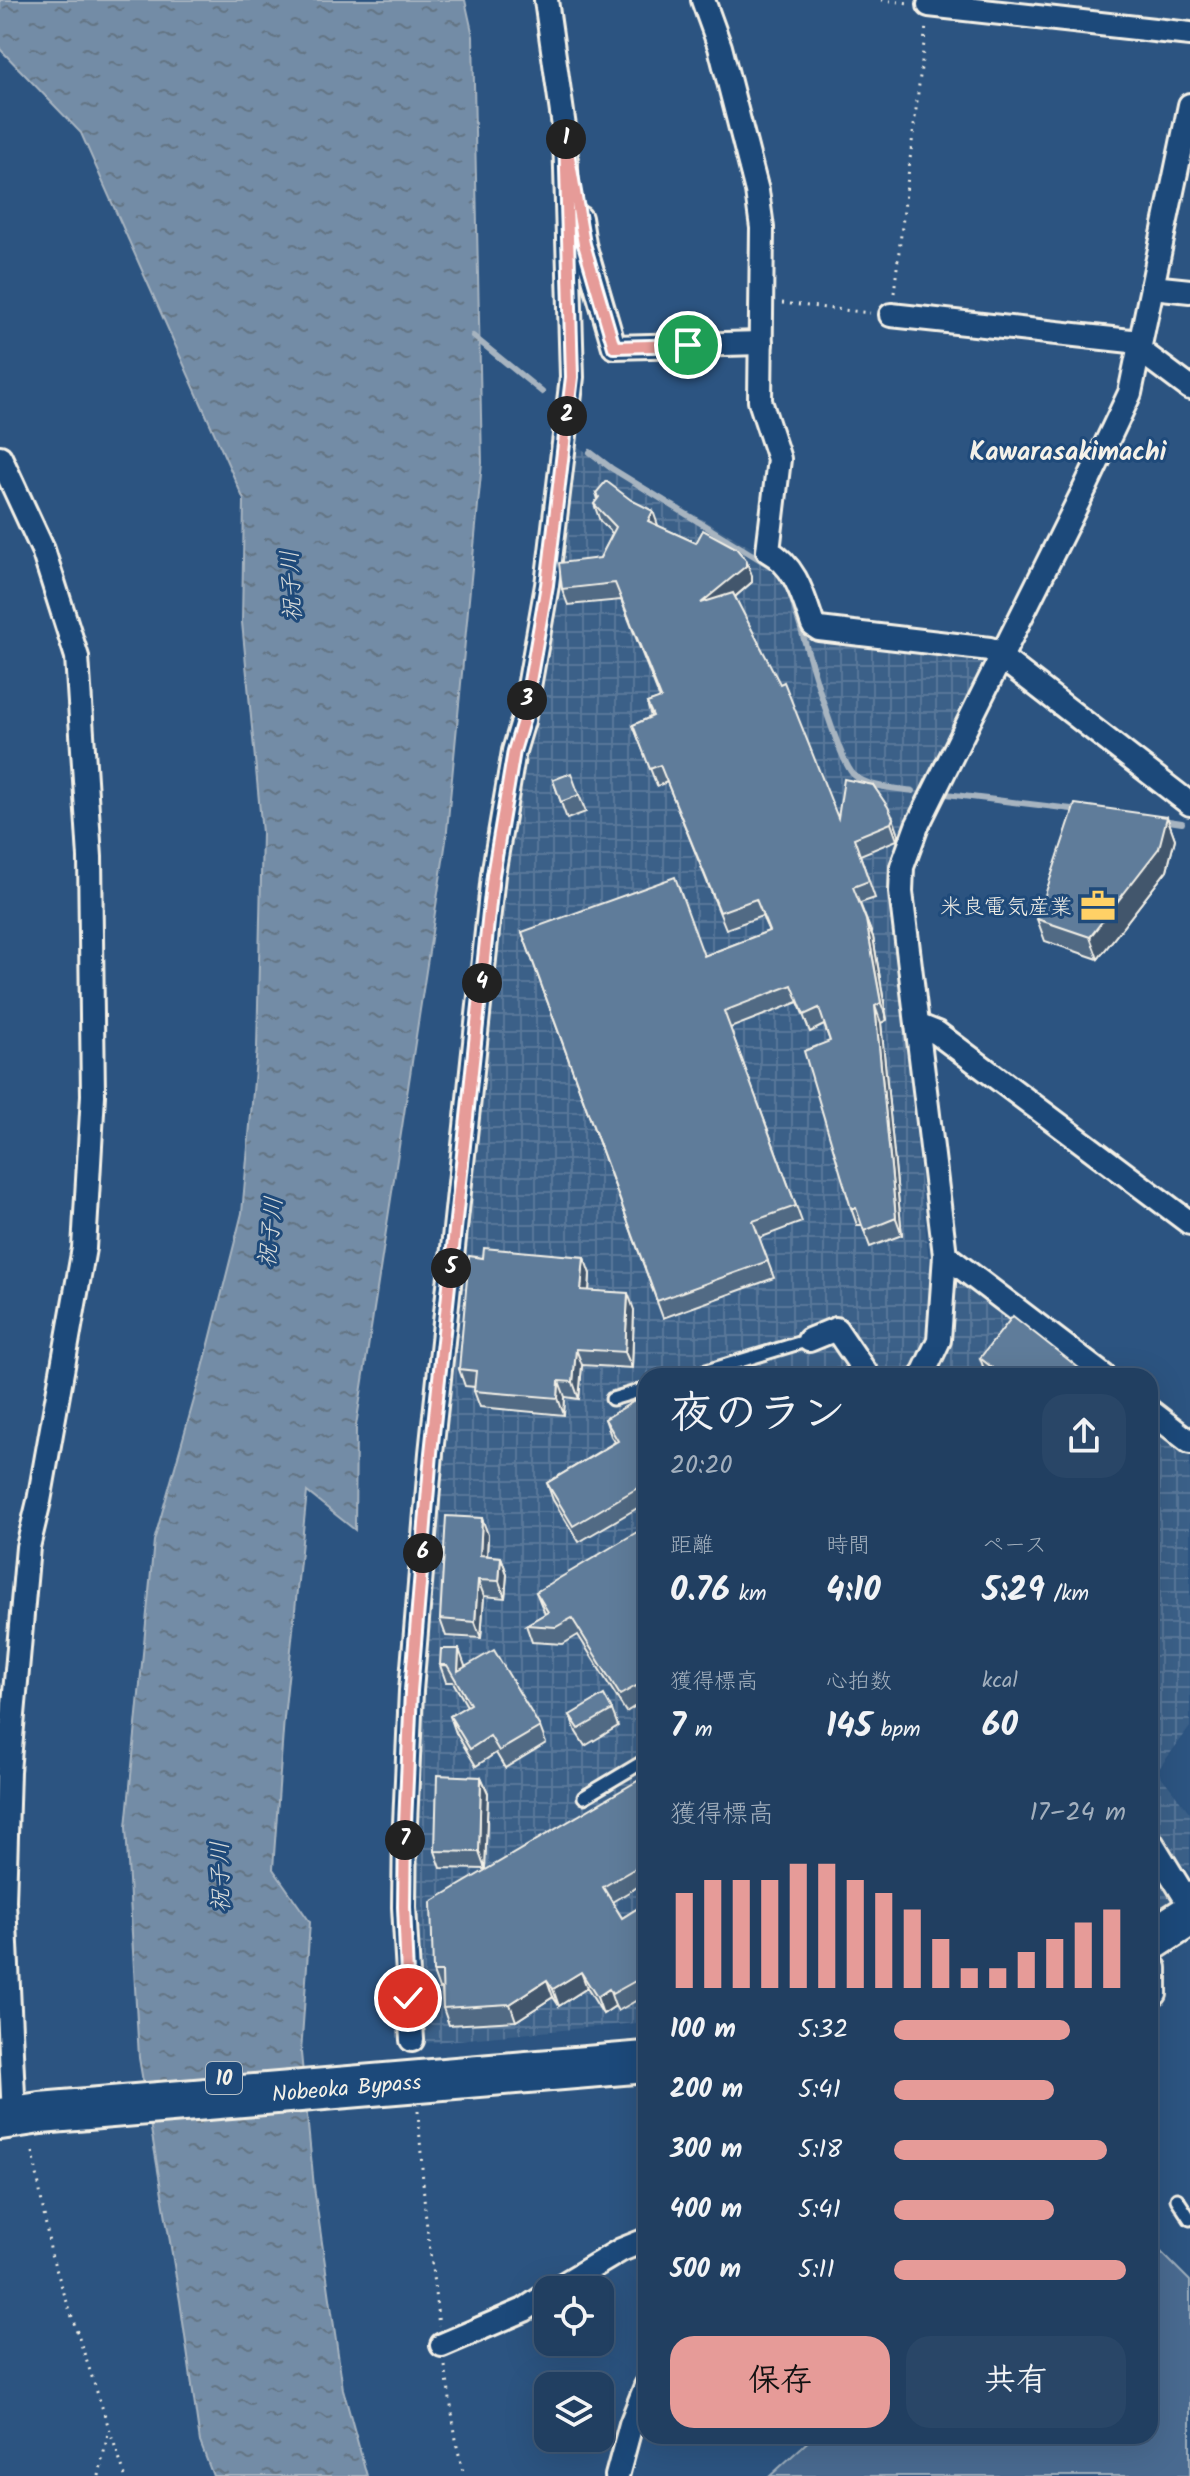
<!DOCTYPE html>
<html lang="ja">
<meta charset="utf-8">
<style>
:root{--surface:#213f61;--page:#294667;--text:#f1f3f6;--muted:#a2afbd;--line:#3e5876;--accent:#e69b98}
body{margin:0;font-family:Kalam,"Klee One",sans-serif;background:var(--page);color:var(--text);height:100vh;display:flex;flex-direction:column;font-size:30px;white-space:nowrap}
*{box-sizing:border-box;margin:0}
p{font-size:26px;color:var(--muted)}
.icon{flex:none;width:44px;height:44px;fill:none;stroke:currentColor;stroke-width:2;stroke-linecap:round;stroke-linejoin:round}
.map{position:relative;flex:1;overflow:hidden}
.details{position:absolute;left:638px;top:1368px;width:520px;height:1076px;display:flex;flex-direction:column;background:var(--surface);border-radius:24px;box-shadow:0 8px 32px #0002,0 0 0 2px var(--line)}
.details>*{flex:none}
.fabs{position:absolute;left:534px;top:2276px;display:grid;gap:16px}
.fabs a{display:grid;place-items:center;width:80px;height:80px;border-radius:16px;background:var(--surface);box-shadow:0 8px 32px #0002,0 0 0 2px var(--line);font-size:40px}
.pin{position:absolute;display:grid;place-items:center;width:68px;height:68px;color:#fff;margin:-34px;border:4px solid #fff;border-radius:50%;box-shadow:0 2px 8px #0007}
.km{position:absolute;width:40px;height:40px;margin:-20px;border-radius:50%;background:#222;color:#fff;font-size:22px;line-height:40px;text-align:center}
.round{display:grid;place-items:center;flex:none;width:84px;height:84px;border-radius:24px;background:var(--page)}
.summary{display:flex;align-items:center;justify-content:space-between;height:136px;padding:0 32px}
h1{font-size:44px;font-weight:600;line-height:60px}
.figures{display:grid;grid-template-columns:repeat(3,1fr);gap:12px;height:136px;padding:8px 32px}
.figures div{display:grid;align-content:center}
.figures b{font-size:34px;font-weight:600}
.figures small{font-size:22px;font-weight:400}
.figures p{font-size:22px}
.chart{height:224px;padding:16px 32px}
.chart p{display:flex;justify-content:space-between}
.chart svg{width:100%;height:144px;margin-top:8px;stroke:var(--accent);stroke-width:6}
.action{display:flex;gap:16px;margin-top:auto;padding:16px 32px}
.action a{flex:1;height:92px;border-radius:24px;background:var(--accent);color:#111;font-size:32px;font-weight:600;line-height:92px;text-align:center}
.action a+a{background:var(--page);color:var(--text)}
ul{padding:0 32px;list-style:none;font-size:26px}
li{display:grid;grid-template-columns:128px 96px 1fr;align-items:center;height:60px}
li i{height:20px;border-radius:10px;background:var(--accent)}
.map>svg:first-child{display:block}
</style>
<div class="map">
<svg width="1190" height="2476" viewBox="0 0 1190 2476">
<defs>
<pattern id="industrial-grid" width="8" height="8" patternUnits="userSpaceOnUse" patternTransform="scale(2)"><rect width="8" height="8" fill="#3b6088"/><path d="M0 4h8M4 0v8" fill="none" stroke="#587799"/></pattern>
<pattern id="water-ripples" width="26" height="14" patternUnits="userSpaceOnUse" patternTransform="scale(2)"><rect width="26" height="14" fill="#738ca6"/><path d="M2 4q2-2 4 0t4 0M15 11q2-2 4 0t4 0" fill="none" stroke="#647484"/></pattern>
</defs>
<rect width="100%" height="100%" fill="#2c5481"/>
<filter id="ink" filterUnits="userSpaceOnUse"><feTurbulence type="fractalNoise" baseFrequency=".0125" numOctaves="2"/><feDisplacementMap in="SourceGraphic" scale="16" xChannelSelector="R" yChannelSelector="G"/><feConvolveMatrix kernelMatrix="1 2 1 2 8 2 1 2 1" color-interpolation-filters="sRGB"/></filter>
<g filter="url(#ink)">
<g fill="url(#industrial-grid)">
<polygon points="571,443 776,562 812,637 991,655 900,848 889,878 934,1310 930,1331 912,1376 646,1376 646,2022 426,2043 418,2037 411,1917 416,1763 460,1236 509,830"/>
<polygon points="962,1278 1091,1376 934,1376 950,1282"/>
<polygon points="1150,1420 1190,1451 1190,1727 1157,1771 1190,1813 1190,1873 1165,1846 1150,1821"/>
<polygon points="1150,1862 1173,1900 1167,1910 1150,1920"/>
</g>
<polygon fill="#496b90" stroke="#9eaebc" stroke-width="2" points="1150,2251 1161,2252 1190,2281 1190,2476 770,2476 814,2436 1150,2436"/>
<polygon fill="url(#water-ripples)" stroke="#a7b4c0" stroke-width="2" points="0,0 465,0 473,36 482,463 446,841 356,1426 355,1530 307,1492 284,1718 273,1869 310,1922 301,2053 314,2187 343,2389 367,2476 213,2476 200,2442 180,2301 139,2058 126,1827 154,1541 203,1368 242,1213 257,1048 262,833 242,622 244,500 81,133 0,49"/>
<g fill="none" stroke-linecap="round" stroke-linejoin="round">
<g stroke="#a7b4c0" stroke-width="6">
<polyline points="473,336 542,392"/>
<polyline points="590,452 611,468 772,567 782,577"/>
<path d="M 790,593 C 800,623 837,761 854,775 C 869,788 895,788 913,791"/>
<polyline points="946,794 1080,810"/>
<polyline points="1162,820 1182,823"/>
</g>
<g stroke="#f4f1e8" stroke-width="17">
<g id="lane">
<polyline points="690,1376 809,1340"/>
<polyline points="612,1399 646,1389"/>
<polyline points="584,1797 646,1760"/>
<polyline points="1177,2199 1190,2219"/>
</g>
</g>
<g stroke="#f4f1e8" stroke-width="28">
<g id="street">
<path d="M 703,0 L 720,47 L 757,191 L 762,228 L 760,401 L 779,459 L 768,551 C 796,566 803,596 813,625 L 819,629 L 990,649 L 1190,804"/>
<polyline points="929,5 1190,34"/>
<polyline points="580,218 584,244 614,347 761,343"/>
<polyline points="1152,287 1190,291"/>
<polyline points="891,315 1140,342"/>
<polyline points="1138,349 1190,388"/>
<polyline points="0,457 43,550 77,657 90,857 93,1095 84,1248 39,1501 28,1547 8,1771 4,1901 14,2117"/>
<polyline points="917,1025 937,1033 1190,1223"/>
<polyline points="945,1255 1104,1376"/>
<polyline points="809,1340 836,1329 868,1376"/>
<polyline points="922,1376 939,1340 945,1255 901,892 902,867 917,826 1085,488 1130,393 1190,105"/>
<polyline points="1150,1411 1190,1442"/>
<polyline points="1150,1840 1190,1905"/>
<polyline points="1150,1998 1155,1994 1155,1968"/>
<polyline points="412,2040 404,1907 405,1824 411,1691 431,1453 493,875 514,751 523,721 547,585 572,377 565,134 546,0"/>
<polyline points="554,2290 621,2250 646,2240"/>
<polyline points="442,2345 524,2310 548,2294"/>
<polyline points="617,2476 631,2424 646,2386"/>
</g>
</g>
<g stroke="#f4f1e8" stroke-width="46">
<g id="highway">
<polyline points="1150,1941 1190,1915"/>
<path id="s1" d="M 0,2119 L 40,2113 L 646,2062"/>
</g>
</g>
<g stroke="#f4f1e8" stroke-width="3" stroke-dasharray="2 6" stroke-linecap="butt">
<polyline points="881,0 909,3"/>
<polyline points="894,293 926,26"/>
<polyline points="782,303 870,313"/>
<polyline points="418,2111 425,2210 439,2326"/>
<polyline points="33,2152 51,2254 125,2476"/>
<polyline points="445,2366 457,2446 464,2476"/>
<polyline points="99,2476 108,2433"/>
</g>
<use href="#lane" stroke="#1f4a7a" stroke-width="11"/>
<use href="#street" stroke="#1f4a7a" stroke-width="22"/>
<use href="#highway" stroke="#1f4a7a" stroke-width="40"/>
</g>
<g fill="#516a84" stroke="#f4f1e8" stroke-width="2">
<polygon points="596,493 658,526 696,543 746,560 752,576 752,582 735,597 838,818 873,785 899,835 897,840 860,855 875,898 860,903 873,937 887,1020 881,1023 902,1235 870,1247 862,1225 857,1225 851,1208 830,1041 824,1025 810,1032 798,1002 730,1028 802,1222 759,1238 774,1278 663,1318 522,932 704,956 769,931 762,916 726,929 667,782 657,786 633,725 651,717 647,703 660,699 621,600 568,605 562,589 600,558 613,534 600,521 594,504 598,499"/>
<polygon points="553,780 579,795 586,812 567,819"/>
<polygon points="1167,817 1175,839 1167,870 1098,959 1045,941 1037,919"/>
<polygon points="590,1274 589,1291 634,1310 632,1368 582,1365 579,1399 565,1397 564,1415 480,1407 474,1391 475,1387 465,1386 459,1369"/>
<polygon points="980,1358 1089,1376 988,1376 986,1375"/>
<polygon points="646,1394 646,1503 579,1542 553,1500 547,1483 615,1442 611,1436 605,1419"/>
<polygon points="646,1533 646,1709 642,1702 626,1712 578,1635 563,1644 532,1642 526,1625 545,1614 536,1592"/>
<polygon points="488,1535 487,1556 501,1557 507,1574 505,1598 484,1596 481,1638 446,1636 440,1619"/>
<polygon points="440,1665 465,1666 540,1727 546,1743 505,1768 496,1753 476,1766 456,1733 450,1716 467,1706 453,1682 446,1682"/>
<polygon points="612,1710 618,1726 585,1746 576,1732 570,1715"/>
<polygon points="646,1776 646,1882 612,1902 622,1918 646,1903 646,1995 618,2011 615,2006 603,2014 587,1988 559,2006 553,1997 516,2021 449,2025 443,2008 442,1989 439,1989 433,1972"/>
<polygon points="481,1777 488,1793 485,1869 441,1868 435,1851"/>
</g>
<g fill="#42566c" stroke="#f4f1e8" stroke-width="2">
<polygon points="653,511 659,528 648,521"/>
<polygon points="746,560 752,576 752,582 708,620 701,603"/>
<polygon points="1167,817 1175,839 1167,870 1098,959 1090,937"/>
<polygon points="893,818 899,835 897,840 891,823"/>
<polygon points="866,920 873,937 887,1020 881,1003"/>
<polygon points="875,1006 881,1023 902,1235 896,1218"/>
<polygon points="584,1257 590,1274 588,1307 581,1290"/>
<polygon points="628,1293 634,1310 632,1368 625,1352"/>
<polygon points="576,1349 582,1365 579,1399 573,1382"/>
<polygon points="559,1381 565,1397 564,1415 558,1398"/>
<polygon points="482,1518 488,1535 486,1572 480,1555"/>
<polygon points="1152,1552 1156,1564 1157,1576 1154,1582 1150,1586"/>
<polygon points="501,1557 507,1574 505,1598 499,1581"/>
<polygon points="478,1580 484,1596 481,1638 475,1622"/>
<polygon points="459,1649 465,1666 464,1688 458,1671"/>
<polygon points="481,1777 488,1793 485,1869 479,1852"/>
<polygon points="581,1972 587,1988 559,2006 553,1989"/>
<polygon points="547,1980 553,1997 516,2021 510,2004"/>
<polygon points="609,1989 615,2006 603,2014 597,1997"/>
</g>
<g fill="#5e7b9a" stroke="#f4f1e8" stroke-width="2">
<polygon points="606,481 631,500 653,511 648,521 696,543 703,530 736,548 746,560 746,566 701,603 733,593 780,684 784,682 838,818 844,779 873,785 888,807 893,818 891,823 854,838 869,881 853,887 866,920 881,1003 875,1006 896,1218 864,1231 856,1208 851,1208 804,1051 830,1041 819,1008 804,1015 792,985 724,1011 796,1206 753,1221 768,1261 657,1301 522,932 675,877 704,956 769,931 756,899 720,912 660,765 650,769 633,725 653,716 647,703 661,698 615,583 562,589 559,563 600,558 616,527 594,504 599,497 596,493"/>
<polygon points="571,773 579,795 561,802 553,780"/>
<polygon points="1075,804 1167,817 1159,848 1090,937 1037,919"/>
<polygon points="484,1248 584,1257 581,1290 628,1293 625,1352 576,1349 573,1382 559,1381 558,1398 474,1391 476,1371 459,1369 469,1256 483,1258"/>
<polygon points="1013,1316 1089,1376 1003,1376 980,1358"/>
<polygon points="713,1369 716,1376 687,1376"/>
<polygon points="646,1394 646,1483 573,1526 547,1483 618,1441 605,1419"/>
<polygon points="446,1516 482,1518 480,1555 501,1557 499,1581 478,1580 475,1622 440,1619"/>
<polygon points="642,1529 645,1534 646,1533 646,1702 636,1686 620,1695 572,1618 556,1627 526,1625 548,1612 536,1592"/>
<polygon points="1150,1550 1152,1552 1153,1565 1150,1571"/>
<polygon points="441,1649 459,1649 458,1671 494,1650 540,1727 499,1751 490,1736 470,1749 450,1716 470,1704 447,1665 440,1665"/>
<polygon points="604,1695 612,1710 579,1729 570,1715"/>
<polygon points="437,1775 481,1777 479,1852 435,1851"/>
<polygon points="646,1776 646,1862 603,1887 622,1918 646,1903 646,1975 612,1994 609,1989 597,1997 581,1972 553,1989 547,1980 510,2004 443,2008 442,1972 433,1972 431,1902"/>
</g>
</g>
<g fill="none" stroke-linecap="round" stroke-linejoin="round" filter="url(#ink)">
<g stroke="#fff" stroke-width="16">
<polyline id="route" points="408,1998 404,1907 405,1824 411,1691 431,1453 493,875 514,751 523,721 547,585 572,377 565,134 584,244 614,347 688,345"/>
</g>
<use href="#route" stroke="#e69b98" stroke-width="10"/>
</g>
<defs>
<g id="office-bare" transform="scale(2.76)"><path d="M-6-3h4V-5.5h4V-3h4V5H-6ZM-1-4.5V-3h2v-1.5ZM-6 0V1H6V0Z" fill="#ffd166" stroke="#1f4a7a" stroke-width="2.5" paint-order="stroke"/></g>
</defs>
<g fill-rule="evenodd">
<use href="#office-bare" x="1098" y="906"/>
</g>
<g text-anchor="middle" stroke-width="6" stroke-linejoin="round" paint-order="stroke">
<rect fill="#1f4a7a" stroke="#b4bfc7" stroke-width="2" x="206" y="2062" width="36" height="32" rx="6"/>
<g font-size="20" font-weight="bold" fill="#f4f1e8">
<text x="224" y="2085">10</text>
</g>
<g font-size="22" fill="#f4f1e8" stroke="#1f4a7a" text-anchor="end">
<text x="1072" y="914">米良電気産業</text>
</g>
<g font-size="22" fill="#f4f1e8" stroke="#1f4a7a">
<text dy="8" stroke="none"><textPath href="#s1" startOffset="348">Nobeoka Bypass</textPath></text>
</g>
<g font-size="24" font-style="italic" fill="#dadddb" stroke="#1f4a7a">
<text transform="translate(291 586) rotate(-93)" y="8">祝子川</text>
<text transform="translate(270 1232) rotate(-84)" y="8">祝子川</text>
<text transform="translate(220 1877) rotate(-91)" y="8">祝子川</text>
</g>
<g font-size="26" font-weight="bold" fill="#f4f1e8" stroke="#1f4a7a">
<text x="1068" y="460">Kawarasakimachi</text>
</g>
</g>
</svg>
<div class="fabs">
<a><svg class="icon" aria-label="locate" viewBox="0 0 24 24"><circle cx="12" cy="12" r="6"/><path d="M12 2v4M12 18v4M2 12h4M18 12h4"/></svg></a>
<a><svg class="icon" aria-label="layers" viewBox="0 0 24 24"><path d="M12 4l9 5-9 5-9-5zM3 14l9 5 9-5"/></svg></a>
</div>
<div class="pin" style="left:688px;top:345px;background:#1e9e55"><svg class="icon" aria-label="arrive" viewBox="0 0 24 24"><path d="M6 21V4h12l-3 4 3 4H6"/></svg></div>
<div class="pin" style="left:408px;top:1998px;background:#d93025"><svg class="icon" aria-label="check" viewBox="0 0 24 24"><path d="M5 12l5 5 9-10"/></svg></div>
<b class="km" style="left:566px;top:139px">1</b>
<b class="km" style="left:567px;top:416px">2</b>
<b class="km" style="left:527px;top:700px">3</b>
<b class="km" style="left:482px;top:983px">4</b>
<b class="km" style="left:451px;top:1268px">5</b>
<b class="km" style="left:423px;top:1553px">6</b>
<b class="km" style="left:405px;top:1840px">7</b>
<section class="details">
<div class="summary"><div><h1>夜のラン</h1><p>20:20</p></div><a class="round"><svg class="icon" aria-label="share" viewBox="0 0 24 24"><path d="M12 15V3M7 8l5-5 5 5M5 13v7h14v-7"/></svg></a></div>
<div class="figures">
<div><p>距離</p><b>0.76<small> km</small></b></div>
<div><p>時間</p><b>4:10</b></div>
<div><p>ペース</p><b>5:29<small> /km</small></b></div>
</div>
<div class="figures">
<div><p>獲得標高</p><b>7<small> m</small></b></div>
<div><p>心拍数</p><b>145<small> bpm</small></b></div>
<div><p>kcal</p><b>60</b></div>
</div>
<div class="chart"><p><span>獲得標高</span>17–24 m</p>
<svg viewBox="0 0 160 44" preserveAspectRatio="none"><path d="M5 44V15M15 44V11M25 44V11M35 44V11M45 44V6M55 44V6M65 44V11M75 44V15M85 44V20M95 44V29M105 44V38M115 44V38M125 44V33M135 44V29M145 44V24M155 44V20"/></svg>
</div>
<ul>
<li><b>100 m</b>5:32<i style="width:76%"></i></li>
<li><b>200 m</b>5:41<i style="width:69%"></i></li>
<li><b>300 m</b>5:18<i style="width:92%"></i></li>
<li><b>400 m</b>5:41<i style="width:69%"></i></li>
<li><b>500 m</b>5:11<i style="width:100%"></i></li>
</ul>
<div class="action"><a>保存</a><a>共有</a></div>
</section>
</div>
